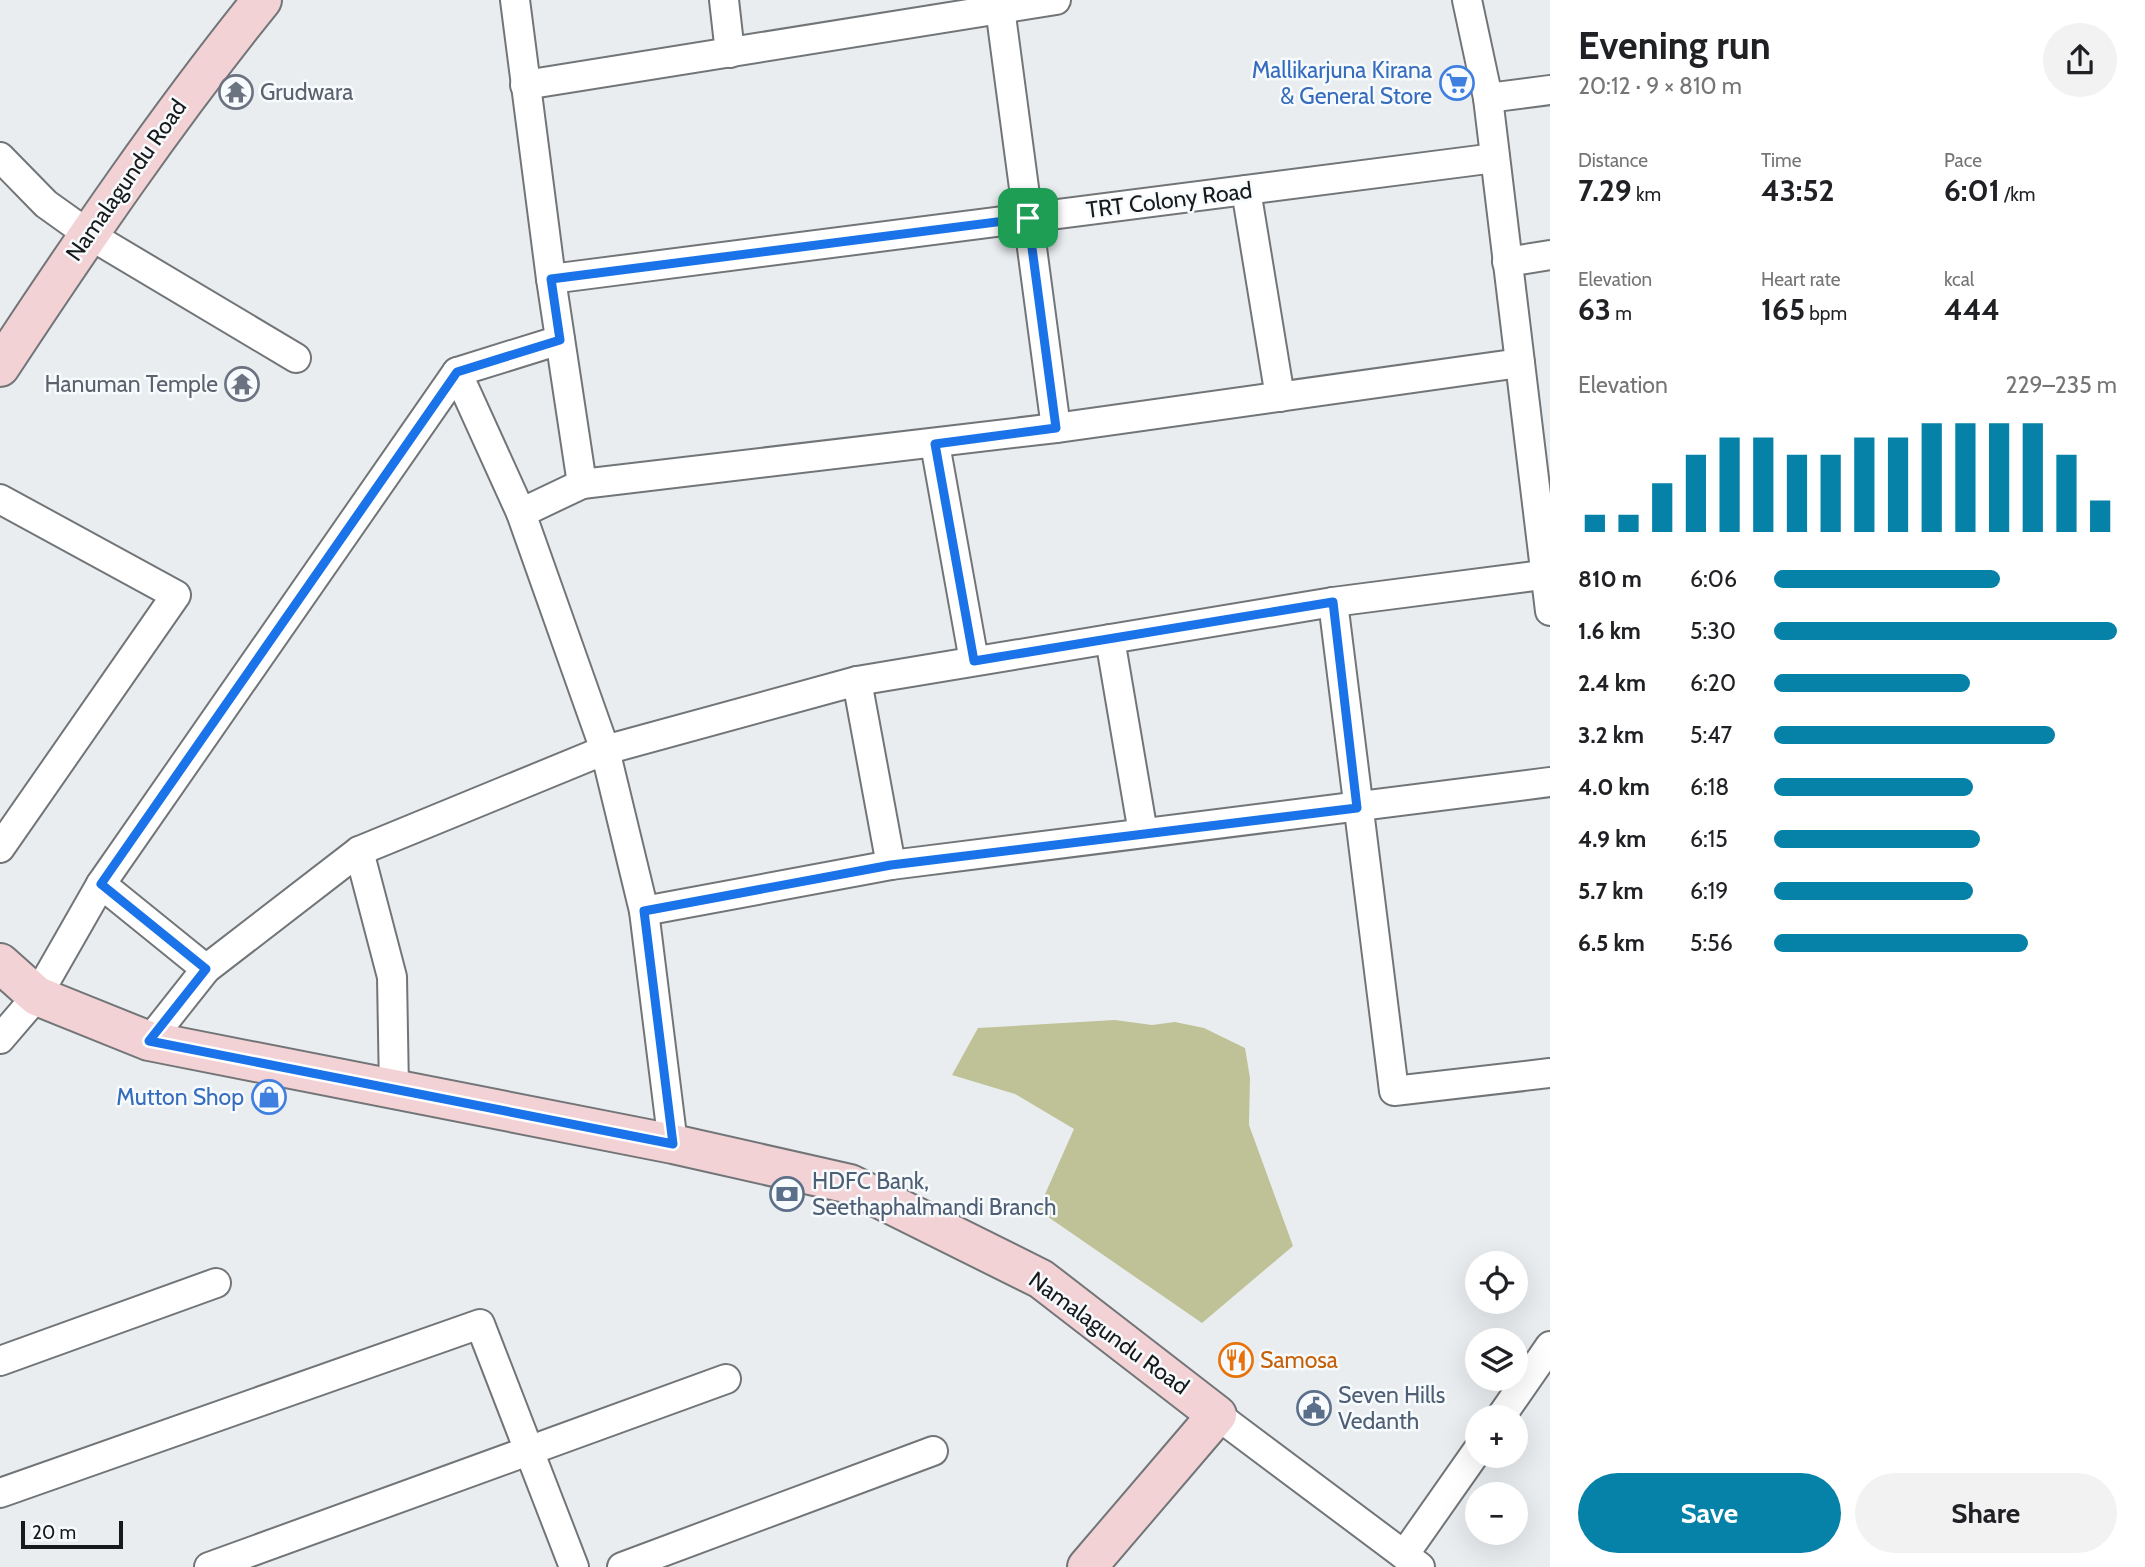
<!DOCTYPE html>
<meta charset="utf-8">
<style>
:root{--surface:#fff;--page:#f2f2f2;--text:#202124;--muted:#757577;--accent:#0681a7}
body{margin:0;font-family:Cabin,sans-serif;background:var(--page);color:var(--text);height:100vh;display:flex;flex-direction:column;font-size:26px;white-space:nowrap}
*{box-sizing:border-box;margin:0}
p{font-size:23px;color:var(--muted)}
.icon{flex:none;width:38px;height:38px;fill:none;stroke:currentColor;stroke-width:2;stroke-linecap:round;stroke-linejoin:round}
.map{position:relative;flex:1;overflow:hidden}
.side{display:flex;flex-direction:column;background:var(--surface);width:595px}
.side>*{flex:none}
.fabs{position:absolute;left:1465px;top:1251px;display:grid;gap:14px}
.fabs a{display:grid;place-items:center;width:63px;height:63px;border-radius:50%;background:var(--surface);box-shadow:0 7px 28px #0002;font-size:35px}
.scale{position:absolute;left:21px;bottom:18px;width:102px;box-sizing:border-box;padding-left:7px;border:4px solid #18191a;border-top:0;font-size:19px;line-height:24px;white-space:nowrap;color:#18191a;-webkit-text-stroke:5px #f7fbfd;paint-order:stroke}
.pin{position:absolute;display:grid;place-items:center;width:60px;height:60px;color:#fff;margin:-30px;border-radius:14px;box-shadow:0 4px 10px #0006}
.round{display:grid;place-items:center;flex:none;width:74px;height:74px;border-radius:37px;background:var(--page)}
.summary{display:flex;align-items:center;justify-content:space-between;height:119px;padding:0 28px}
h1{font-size:38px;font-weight:800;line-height:52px}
.stats{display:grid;grid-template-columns:repeat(3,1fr);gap:10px;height:119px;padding:7px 28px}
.stats div{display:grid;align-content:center}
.stats b{font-size:30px;font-weight:800}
.stats small{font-size:19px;font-weight:400}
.stats p{font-size:19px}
.chart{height:196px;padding:14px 28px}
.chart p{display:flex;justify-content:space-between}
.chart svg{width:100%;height:126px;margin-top:7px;stroke:var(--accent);stroke-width:6}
.button{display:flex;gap:14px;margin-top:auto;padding:14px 28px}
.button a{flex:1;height:80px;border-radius:42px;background:var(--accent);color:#fff;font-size:28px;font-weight:800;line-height:80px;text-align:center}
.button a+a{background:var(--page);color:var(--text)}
ul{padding:0 28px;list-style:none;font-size:23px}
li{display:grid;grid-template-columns:112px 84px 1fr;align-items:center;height:52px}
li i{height:18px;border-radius:9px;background:var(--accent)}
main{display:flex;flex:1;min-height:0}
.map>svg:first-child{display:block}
</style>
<main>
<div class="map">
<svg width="1550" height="1567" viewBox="0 0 1550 1567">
<rect width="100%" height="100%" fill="#eaedf0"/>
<polygon fill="#bec296" points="1115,1020 1152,1025 1175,1022 1204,1028 1245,1048 1250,1078 1249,1125 1293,1246 1202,1323 1038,1210 1074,1129 1015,1094 952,1075 978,1028"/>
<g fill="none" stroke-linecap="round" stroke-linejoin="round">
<g stroke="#727577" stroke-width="32">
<g id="street">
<polyline points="515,0 551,279 582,484 1056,428 1520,363"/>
<polyline points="724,0 730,53"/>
<polyline points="1467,0 1488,98 1550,611"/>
<polyline points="1000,8 1056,428"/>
<polyline points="525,85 1056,0"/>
<polyline points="1488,98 1550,90"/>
<polyline points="0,157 46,204 88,234 296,358"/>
<polyline points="1246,190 1280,397"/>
<polyline points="1507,262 1550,255"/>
<polyline points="551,279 1495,158"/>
<polyline points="457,372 521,513 605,750 644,911 673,1144"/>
<polyline points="935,444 974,661"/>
<polyline points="0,499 176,595 0,848"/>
<polyline points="521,513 582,484"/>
<polyline points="1333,602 1394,1091 1550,1073"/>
<polyline points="1110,639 1143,833"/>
<polyline points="857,681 891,865"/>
<polyline points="359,851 392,977 394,1089"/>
<polyline points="101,884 206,969"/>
<polyline points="644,911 891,865 1550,782"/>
<polyline points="0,1039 37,996 101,884 457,372 560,340"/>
<polyline points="149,1041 206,969 359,851 605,750 857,681 1333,602 1550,574"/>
<polyline points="0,1361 216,1283"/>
<polyline points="1217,1415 1420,1567"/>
<polyline points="1500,1418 1550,1346"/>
<polyline points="0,1493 480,1324 574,1567"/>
<polyline points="1404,1555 1477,1451"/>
<polyline points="209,1567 726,1379"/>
<polyline points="622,1567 933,1451"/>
</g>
</g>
<g stroke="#727577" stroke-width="42">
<g id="secondary">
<path d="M 0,367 C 83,241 167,118 262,0"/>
<polyline points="0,963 37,996 149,1041 673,1144 850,1184 1041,1279 1217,1415 1087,1567"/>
</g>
</g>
<use href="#street" stroke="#fff" stroke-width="28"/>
<use href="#secondary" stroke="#f2d2d5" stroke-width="38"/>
</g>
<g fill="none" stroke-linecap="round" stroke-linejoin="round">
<g stroke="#fff" stroke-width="14">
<polygon id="route" points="1028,218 1056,428 935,444 974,661 1333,602 1357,808 891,865 644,911 673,1144 149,1041 206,969 101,884 457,372 560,340 551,279"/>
</g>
<use href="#route" stroke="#1a73e8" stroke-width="9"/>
</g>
<defs>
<g id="supermarket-ring" transform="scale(1.75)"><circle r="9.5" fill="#f7fbfd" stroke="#3f7fe0" stroke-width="1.5"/><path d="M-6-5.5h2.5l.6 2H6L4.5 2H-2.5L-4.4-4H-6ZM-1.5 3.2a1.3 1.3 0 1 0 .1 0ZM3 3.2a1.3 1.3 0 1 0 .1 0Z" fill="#3f7fe0"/></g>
<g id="temple-ring" transform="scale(1.75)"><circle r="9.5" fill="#f7fbfd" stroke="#6b7280" stroke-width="1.5"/><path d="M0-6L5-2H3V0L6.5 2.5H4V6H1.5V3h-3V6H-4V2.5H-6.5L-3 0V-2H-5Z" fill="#6b7280"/></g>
<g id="shop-ring" transform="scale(1.75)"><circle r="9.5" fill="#f7fbfd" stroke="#3f7fe0" stroke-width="1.5"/><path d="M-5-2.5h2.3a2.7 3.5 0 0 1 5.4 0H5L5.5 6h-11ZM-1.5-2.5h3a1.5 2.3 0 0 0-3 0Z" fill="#3f7fe0"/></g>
<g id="bank-ring" transform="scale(1.75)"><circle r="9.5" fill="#f7fbfd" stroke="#5c6f8a" stroke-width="1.5"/><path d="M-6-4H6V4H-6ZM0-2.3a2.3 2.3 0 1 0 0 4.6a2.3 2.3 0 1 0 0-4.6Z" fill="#5c6f8a"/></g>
<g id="restaurant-ring" transform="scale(1.75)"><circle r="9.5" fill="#f7fbfd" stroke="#e8710a" stroke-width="1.5"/><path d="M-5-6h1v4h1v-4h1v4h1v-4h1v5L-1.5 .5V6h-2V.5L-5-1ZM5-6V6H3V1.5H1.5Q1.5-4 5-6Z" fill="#e8710a"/></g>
<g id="civic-ring" transform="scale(1.75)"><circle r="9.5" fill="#f7fbfd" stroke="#5c6f8a" stroke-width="1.5"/><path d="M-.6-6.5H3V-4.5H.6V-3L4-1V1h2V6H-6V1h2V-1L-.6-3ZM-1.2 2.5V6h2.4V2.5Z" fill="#5c6f8a"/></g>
</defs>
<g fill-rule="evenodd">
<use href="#supermarket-ring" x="1457" y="83"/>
<use href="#temple-ring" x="236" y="92"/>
<use href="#temple-ring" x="242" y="384"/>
<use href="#shop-ring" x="269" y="1097"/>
<use href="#bank-ring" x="787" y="1194"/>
<use href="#restaurant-ring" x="1236" y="1360"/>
<use href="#civic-ring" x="1314" y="1408"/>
</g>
<g text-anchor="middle" stroke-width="5" stroke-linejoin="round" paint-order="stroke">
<g font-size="23" fill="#366cbe" stroke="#f7fbfd" text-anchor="end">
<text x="1432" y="78">Mallikarjuna Kirana<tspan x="1432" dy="26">&amp; General Store</tspan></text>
<text x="244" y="1105">Mutton Shop</text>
</g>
<g font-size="23" fill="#5b616d" stroke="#f7fbfd" text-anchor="start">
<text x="260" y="100">Grudwara</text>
<text x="218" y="392" text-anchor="end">Hanuman Temple</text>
</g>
<g font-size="23" fill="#18191a" stroke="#f7fbfd">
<text transform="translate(126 180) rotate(-55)" y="8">Namalagundu Road</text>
<text transform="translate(1169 200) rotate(-7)" y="8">TRT Colony Road</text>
<text transform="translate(1109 1333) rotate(36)" y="8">Namalagundu Road</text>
</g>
<g font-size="23" fill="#4e5e75" stroke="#f7fbfd" text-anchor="start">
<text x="812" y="1189">HDFC Bank,<tspan x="812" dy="26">Seethaphalmandi Branch</tspan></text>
<text x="1338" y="1403">Seven Hills<tspan x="1338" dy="26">Vedanth</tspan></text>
</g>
<g font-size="23" fill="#c56008" stroke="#f7fbfd" text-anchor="start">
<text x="1260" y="1368">Samosa</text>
</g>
</g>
</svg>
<div class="fabs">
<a><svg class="icon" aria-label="locate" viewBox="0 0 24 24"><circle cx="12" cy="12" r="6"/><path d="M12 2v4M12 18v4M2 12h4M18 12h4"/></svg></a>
<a><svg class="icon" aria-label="layers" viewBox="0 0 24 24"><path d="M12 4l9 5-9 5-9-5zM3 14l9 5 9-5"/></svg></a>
<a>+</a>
<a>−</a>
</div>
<div class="scale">20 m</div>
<div class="pin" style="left:1028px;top:218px;background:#1e9e55"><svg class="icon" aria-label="arrive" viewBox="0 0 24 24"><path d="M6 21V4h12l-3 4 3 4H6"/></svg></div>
</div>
<section class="side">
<div class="summary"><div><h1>Evening run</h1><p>20:12 · 9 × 810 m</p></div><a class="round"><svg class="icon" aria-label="share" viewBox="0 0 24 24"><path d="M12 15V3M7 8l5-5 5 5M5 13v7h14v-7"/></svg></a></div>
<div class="stats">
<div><p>Distance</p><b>7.29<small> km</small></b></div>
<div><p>Time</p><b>43:52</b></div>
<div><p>Pace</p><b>6:01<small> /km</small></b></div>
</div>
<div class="stats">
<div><p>Elevation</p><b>63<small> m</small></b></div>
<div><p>Heart rate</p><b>165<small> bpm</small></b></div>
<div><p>kcal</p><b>444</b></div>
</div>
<div class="chart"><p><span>Elevation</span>229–235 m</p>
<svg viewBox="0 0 160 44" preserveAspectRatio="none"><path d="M5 44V38M15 44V38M25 44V27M35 44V17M45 44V11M55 44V11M65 44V17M75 44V17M85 44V11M95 44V11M105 44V6M115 44V6M125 44V6M135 44V6M145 44V17M155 44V33"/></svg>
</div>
<ul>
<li><b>810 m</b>6:06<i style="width:66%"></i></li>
<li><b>1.6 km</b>5:30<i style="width:100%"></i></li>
<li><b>2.4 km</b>6:20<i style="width:57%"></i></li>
<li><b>3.2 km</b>5:47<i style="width:82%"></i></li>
<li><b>4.0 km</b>6:18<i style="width:58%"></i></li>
<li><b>4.9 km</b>6:15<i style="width:60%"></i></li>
<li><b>5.7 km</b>6:19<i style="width:58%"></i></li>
<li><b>6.5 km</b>5:56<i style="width:74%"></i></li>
</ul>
<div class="button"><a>Save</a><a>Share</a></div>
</section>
</main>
